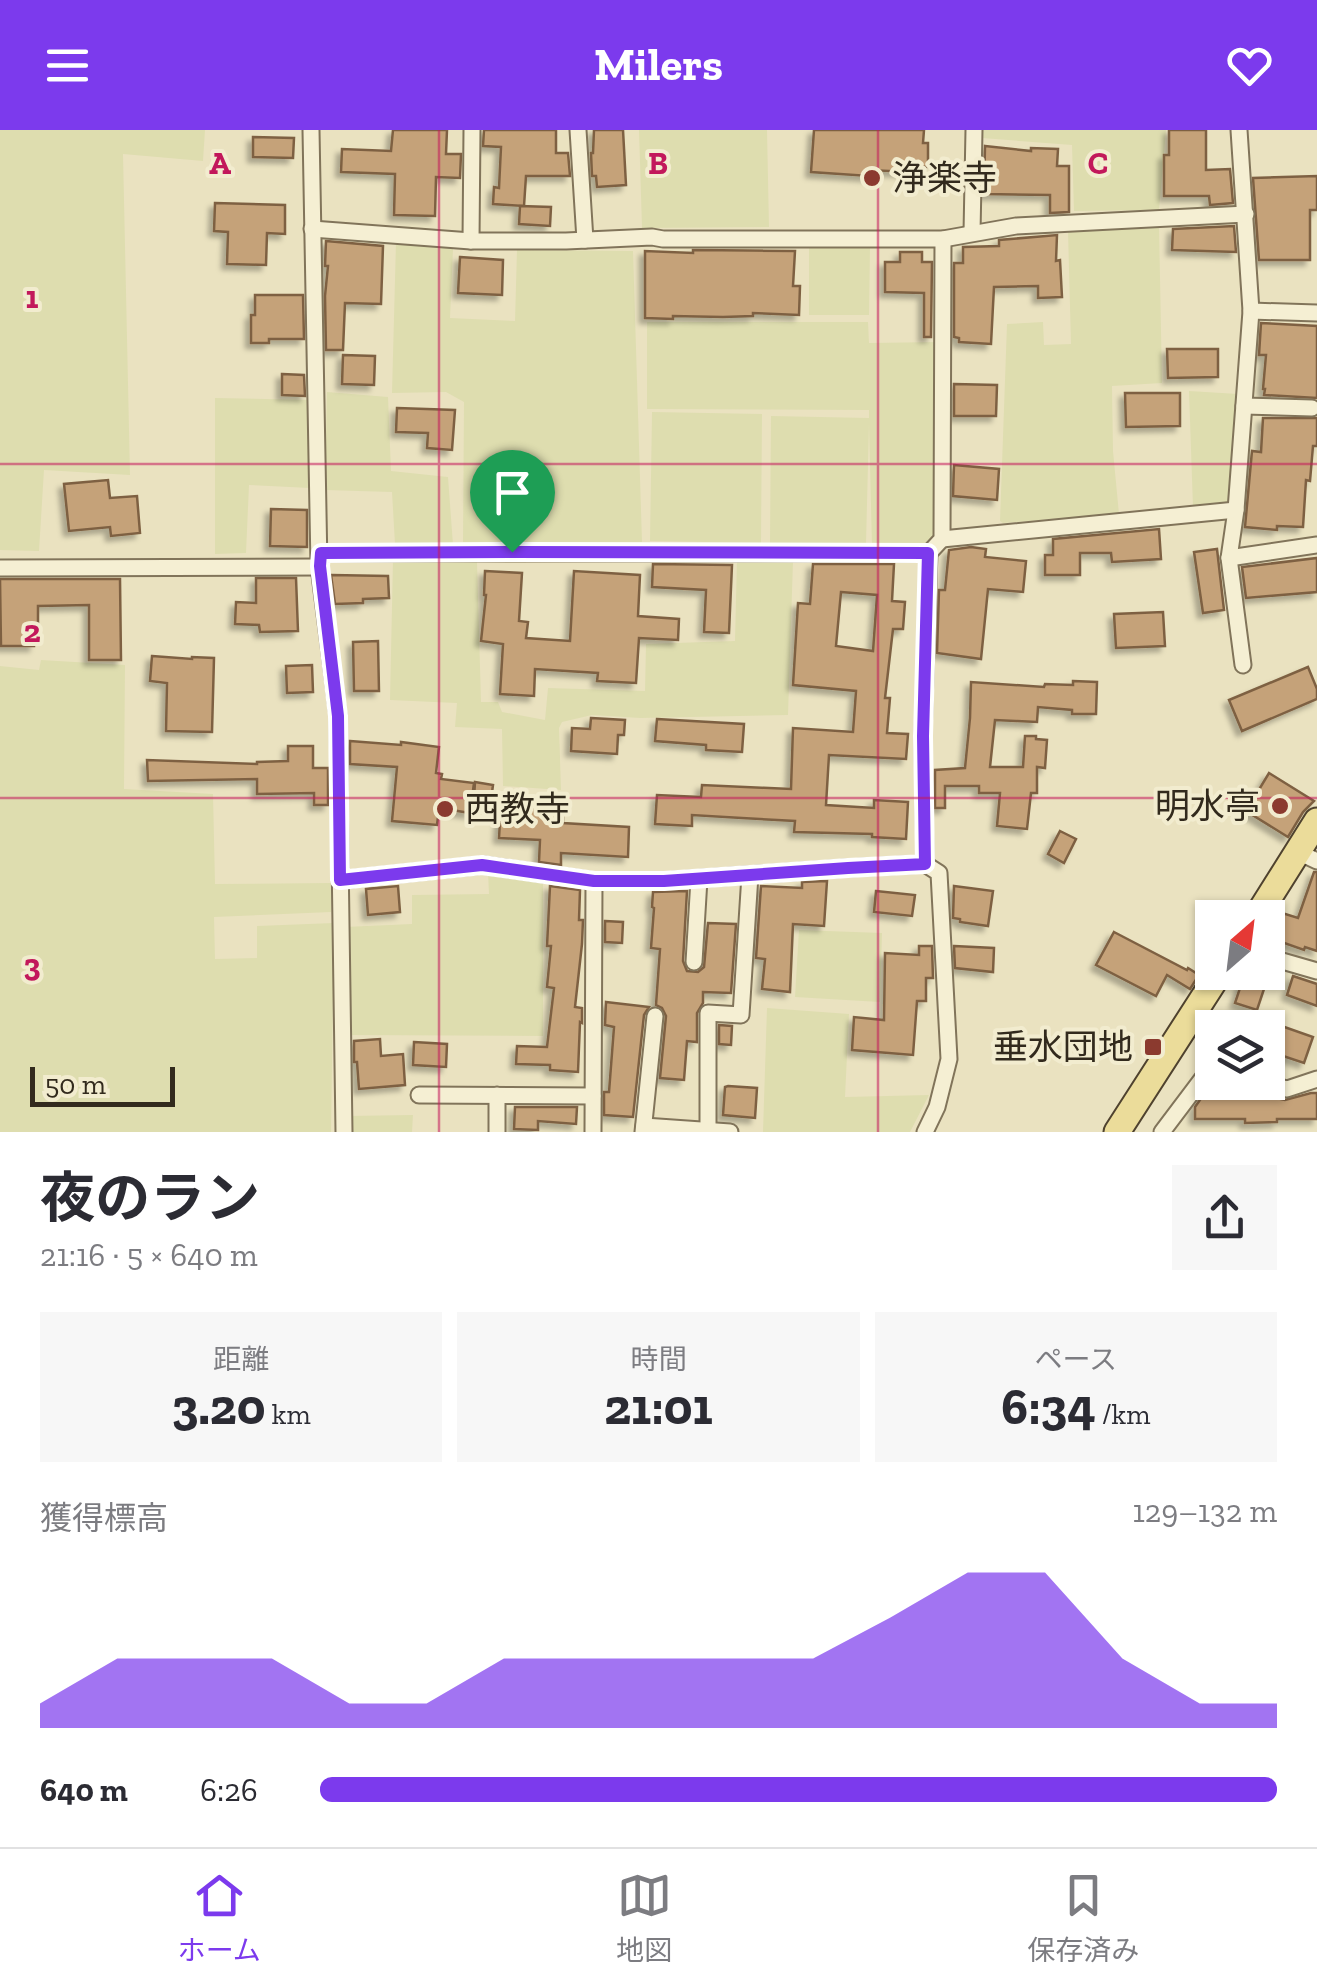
<!DOCTYPE html>
<html lang="ja">
<meta charset="utf-8">
<style>
:root{--surface:#fff;--page:#f7f7f7;--text:#2b2b33;--muted:#7c7c81;--line:#e1e1e2;--accent:#7c3aed}
body{margin:0;font-family:"Zilla Slab","Noto Sans JP",serif;background:var(--page);color:var(--text);height:100vh;display:flex;flex-direction:column;font-size:38px;white-space:nowrap}
*{box-sizing:border-box;margin:0}
p{font-size:32px;color:var(--muted)}
.icon{flex:none;width:55px;height:55px;fill:none;stroke:currentColor;stroke-width:2;stroke-linecap:round;stroke-linejoin:round}
.map{position:relative;height:1002px;overflow:hidden}
.panel{display:flex;flex-direction:column;background:var(--surface);flex:1}
.panel>*{flex:none}
.needle{width:65px;rotate:28deg}
.controls{position:absolute;left:1195px;top:770px;display:grid;gap:20px}
.controls a{display:grid;place-items:center;width:90px;height:90px;border-radius:0px;background:var(--surface);box-shadow:0 2px 8px #0004;font-size:50px}
.scale{position:absolute;left:30px;bottom:25px;width:145px;box-sizing:border-box;padding-left:10px;border:5px solid #322a1d;border-top:0;font-size:28px;line-height:35px;white-space:nowrap;color:#322a1d;-webkit-text-stroke:8px #f2eccf;paint-order:stroke}
.pin{position:absolute;display:grid;place-items:center;width:85px;height:85px;color:#fff;margin:-102px -42px;border-radius:50% 50% 50% 0;rotate:-45deg;box-shadow:0 0 10px #0007}
.pin .icon{rotate:45deg}
.round{display:grid;place-items:center;flex:none;width:105px;height:105px;border-radius:0px;background:var(--page)}
.overview{display:flex;align-items:center;justify-content:space-between;height:170px;padding:0 40px}
h1{font-size:55px;font-weight:700;line-height:75px}
.metrics{display:grid;grid-template-columns:repeat(3,1fr);gap:15px;height:170px;padding:10px 40px}
.metrics div{display:grid;align-content:center;border-radius:0px;background:var(--page);text-align:center}
.metrics b{font-size:50px;font-weight:700}
.metrics small{font-size:28px;font-weight:400}
.metrics p{font-size:28px}
.chart{height:280px;padding:20px 40px}
.chart p{display:flex;justify-content:space-between}
.chart svg{width:100%;height:180px;margin-top:10px;fill:var(--accent);opacity:.7}
ul{padding:0 40px;list-style:none;font-size:32px}
li{display:grid;grid-template-columns:160px 120px 1fr;align-items:center;height:75px}
li i{height:25px;border-radius:12px;background:var(--accent)}
header{display:flex;justify-content:space-between;align-items:center;height:130px;padding:0 40px;background:var(--accent);color:#fff;font-size:45px;font-weight:700}
.menu{display:flex;justify-content:space-around;align-items:center;height:140px;border-top:2px solid var(--line);background:var(--surface);font-size:28px;color:var(--muted)}
.menu a{display:grid;justify-items:center;gap:5px}
.menu .active{color:var(--accent)}
.map>svg:first-child{display:block}
</style>
<header><svg class="icon" aria-label="menu" viewBox="0 0 24 24"><path d="M4 6h16M4 12h16M4 18h16"/></svg>Milers<svg class="icon" aria-label="heart" viewBox="0 0 24 24"><path d="M12 20l-8-8c-3-5 5-10 8-4 3-6 11-1 8 4z"/></svg></header>
<div class="map">
<svg width="1317" height="1002" viewBox="0 0 1317 1002">
<defs>
<filter id="shadow"><feDropShadow dx="-5" dy="5" stdDeviation="2.5" flood-color="#0004"/></filter>
</defs>
<rect width="100%" height="100%" fill="#eae2c0"/>
<g fill="#deddaf">
<polygon points="0,0 205,0 203,31 123,24 130,345 44,340 39,421 0,420"/>
<polygon points="639,0 767,0 769,97 642,98"/>
<polygon points="982,0 1166,0 1159,80 1074,81 1072,15 982,8"/>
<polygon points="1159,95 1162,253 1112,256 1113,321 1119,384 1003,393 1000,391 1007,194 1043,192 1044,215 1071,214 1068,101 1126,96"/>
<polygon points="396,112 453,119 450,188 515,191 517,120 633,121 642,412 463,412 464,272 446,262 392,263"/>
<polygon points="809,118 870,118 869,185 809,185"/>
<polygon points="647,192 868,192 869,213 939,212 934,407 926,418 872,416 869,294 866,414 770,413 771,286 869,288 869,280 647,279"/>
<polygon points="1189,261 1238,264 1239,272 1229,366 1227,373 1222,376 1193,378"/>
<polygon points="327,262 388,267 391,341 448,347 453,415 395,414 392,362 325,360"/>
<polygon points="215,268 310,270 310,358 249,355 246,423 215,424"/>
<polygon points="652,282 762,284 761,413 650,411"/>
<polygon points="393,429 477,432 481,572 498,572 502,582 545,590 548,558 645,561 646,514 735,511 737,429 793,431 788,585 640,588 592,585 562,592 559,598 561,660 503,656 502,599 455,597 457,573 390,570"/>
<polygon points="41,530 125,535 124,659 213,664 215,754 332,753 331,782 214,787 215,829 257,828 257,796 334,793 331,1002 0,1002 0,536 39,540"/>
<polygon points="488,742 543,748 543,906 346,905 345,797 412,794 412,765 489,764"/>
<polygon points="799,800 882,803 880,872 795,867"/>
<polygon points="767,878 849,884 845,967 929,965 910,1002 763,1002"/>
<polygon points="413,985 412,1002 346,1002 346,986"/>
</g>
<g fill="#c5a279" stroke="#7e6142" stroke-width="2.5" fill-rule="evenodd" filter="url(#shadow)">
<polygon points="393,0 447,0 446,24 461,24 460,48 436,47 435,86 394,85 395,44 341,42 342,19 391,21"/>
<polygon points="484,0 556,0 556,23 568,23 570,46 526,46 524,76 493,74 494,57 499,58 501,17 483,16"/>
<polygon points="594,0 623,0 626,55 597,57 596,46 592,46 591,23 593,23"/>
<polygon points="814,0 924,0 923,13 928,13 928,37 911,36 910,42 869,40 869,46 811,42"/>
<polygon points="1169,0 1206,0 1206,40 1230,39 1233,73 1210,75 1209,66 1164,66 1164,25 1169,25"/>
<polygon points="253,7 294,8 293,28 253,27"/>
<polygon points="985,16 1031,21 1031,18 1058,19 1057,36 1069,36 1069,82 1050,83 1050,65 984,64"/>
<polygon points="1317,46 1317,80 1310,80 1310,130 1259,130 1253,48"/>
<polygon points="215,73 285,75 285,104 267,103 266,135 227,134 228,102 214,101"/>
<polygon points="520,76 551,77 550,96 519,94"/>
<polygon points="1234,96 1236,122 1172,120 1173,99"/>
<polygon points="1057,105 1056,131 1060,130 1062,167 1038,168 1038,156 994,157 991,214 959,212 959,208 954,207 954,133 963,133 963,117 999,116 999,110"/>
<polygon points="326,111 383,116 381,174 345,173 343,220 326,220 325,166 328,136 325,136"/>
<polygon points="693,120 795,121 793,156 800,156 799,185 753,183 753,186 723,187 673,186 673,189 645,188 645,121 693,123"/>
<polygon points="900,122 922,122 922,132 932,132 931,207 924,207 924,163 885,162 885,132 900,132"/>
<polygon points="460,127 503,130 502,165 458,163"/>
<polygon points="255,165 303,165 304,209 269,209 269,213 251,213 251,185 255,185"/>
<polygon points="1261,193 1317,196 1317,268 1264,265 1265,259 1263,259 1266,225 1259,225"/>
<polygon points="1167,219 1218,219 1218,247 1168,248"/>
<polygon points="343,225 375,226 374,255 342,254"/>
<polygon points="282,244 304,245 305,266 282,265"/>
<polygon points="954,254 997,255 996,286 954,286"/>
<polygon points="1125,263 1180,263 1180,296 1126,297"/>
<polygon points="397,278 455,280 452,320 427,318 428,303 396,302"/>
<polygon points="1263,288 1317,288 1317,316 1313,316 1310,351 1306,350 1303,397 1277,396 1277,400 1245,397 1252,321 1261,322"/>
<polygon points="954,335 999,339 997,370 953,366"/>
<polygon points="108,350 110,368 137,366 140,403 111,406 110,397 69,401 64,354"/>
<polygon points="271,379 307,380 307,417 270,416"/>
<polygon points="1159,399 1161,429 1112,432 1111,423 1080,423 1080,445 1045,445 1045,425 1053,425 1053,409"/>
<polygon points="971,417 986,419 985,427 1026,431 1023,462 988,459 981,529 937,523 939,460 945,460 949,420"/>
<polygon points="1217,419 1224,480 1203,483 1194,422"/>
<polygon points="1317,428 1317,462 1246,468 1242,437"/>
<polygon points="653,434 732,435 729,503 704,502 706,460 652,457"/>
<path d="M 813,434 L 894,434 L 892,471 L 905,472 L 903,499 L 893,499 L 885,568 L 890,568 L 887,603 L 908,604 L 906,629 L 829,625 L 826,675 L 874,678 L 874,670 L 908,672 L 906,709 L 872,707 L 872,704 L 794,702 L 795,691 L 742,688 L 692,685 L 692,696 L 655,694 L 657,665 L 701,667 L 702,655 L 791,659 L 793,598 L 853,602 L 856,561 L 793,555 L 798,473 L 810,474 ZM 841,462 L 877,465 L 873,521 L 836,516 Z"/>
<polygon points="485,441 522,443 519,491 528,492 526,508 570,511 574,441 640,445 638,486 679,489 678,510 639,508 636,553 597,551 598,543 535,539 534,566 500,564 503,514 481,511 486,465 484,465"/>
<polygon points="331,445 388,446 389,468 363,469 363,473 335,474"/>
<polygon points="256,448 296,448 298,501 260,502 259,495 235,494 236,472 256,473"/>
<polygon points="0,449 120,449 121,530 89,530 89,475 38,476 38,493 34,493 34,516 1,516"/>
<polygon points="1163,482 1165,516 1116,518 1114,484"/>
<polygon points="378,511 379,561 354,561 353,512"/>
<polygon points="152,526 192,529 192,527 214,528 212,602 166,601 167,553 150,551"/>
<polygon points="312,535 313,562 287,563 286,536"/>
<polygon points="1308,537 1317,559 1317,569 1242,601 1229,570"/>
<polygon points="1073,551 1097,552 1096,584 1072,584 1072,580 1038,577 1037,592 995,590 990,637 1023,637 1025,606 1036,606 1036,609 1047,610 1045,638 1037,637 1037,663 1031,663 1027,699 997,696 1000,663 979,663 979,656 945,656 945,678 935,678 935,640 965,638 970,588 971,552 1044,557 1045,554 1073,555"/>
<polygon points="591,588 625,590 624,605 618,605 617,624 571,621 572,598 590,599"/>
<polygon points="657,589 744,594 742,622 706,620 706,615 655,611"/>
<polygon points="350,611 401,615 401,612 439,617 436,643 442,644 441,649 474,653 470,683 439,678 437,695 392,691 397,637 350,634"/>
<polygon points="288,616 313,616 313,638 328,638 328,675 314,675 314,663 257,664 257,649 148,651 147,630 257,634 257,632 288,631"/>
<polygon points="1269,643 1314,671 1303,682 1288,707 1246,681"/>
<polygon points="475,652 493,655 491,670 474,668"/>
<polygon points="501,674 536,676 535,682 563,684 563,693 629,697 628,727 561,723 561,735 539,732 540,710 499,708"/>
<polygon points="1060,701 1076,709 1064,733 1048,724"/>
<polygon points="1314,742 1317,742 1317,821 1305,817 1304,820 1270,808 1279,782 1298,788"/>
<polygon points="827,751 824,796 793,794 790,862 762,859 765,829 756,828 761,756 802,758 802,752"/>
<polygon points="398,756 400,782 368,785 366,759"/>
<polygon points="550,756 580,760 579,790 583,790 582,814 575,877 582,878 582,893 580,892 578,942 550,940 550,935 516,934 517,916 547,917 554,858 547,857 551,816 547,816"/>
<polygon points="954,756 993,761 988,796 960,792 960,789 953,788"/>
<polygon points="687,761 683,831 687,841 698,842 704,837 708,793 736,794 731,863 703,862 703,873 697,883 697,912 687,911 684,950 660,948 666,886 662,878 656,875 660,819 651,818 654,778 652,777 653,762"/>
<polygon points="876,761 915,765 912,786 874,782"/>
<polygon points="605,791 623,792 622,813 605,812"/>
<polygon points="1114,802 1187,840 1188,838 1199,845 1190,859 1167,845 1156,866 1096,835"/>
<polygon points="919,816 932,816 933,848 926,848 926,871 917,871 913,925 852,920 854,887 884,890 885,823 919,825"/>
<polygon points="954,816 994,818 993,842 955,838"/>
<polygon points="1293,846 1317,854 1317,876 1287,865"/>
<polygon points="1242,852 1264,859 1257,880 1235,873"/>
<polygon points="606,872 649,877 644,885 633,987 604,985 604,962 609,962 614,897 605,895"/>
<polygon points="1273,893 1313,907 1304,933 1268,921 1268,911"/>
<polygon points="719,895 732,896 731,915 719,914"/>
<polygon points="380,909 381,926 403,924 405,955 359,959 357,932 354,932 354,911"/>
<polygon points="414,912 447,914 446,937 413,935"/>
<polygon points="728,956 757,958 755,988 723,985 725,957"/>
<polygon points="1311,963 1317,963 1317,989 1277,989 1277,992 1245,993 1245,989 1195,989 1195,977 1202,967 1267,966 1285,970"/>
<polygon points="515,977 577,977 576,994 538,991 538,1000 514,999"/>
</g>
<g fill="none" stroke-linecap="round" stroke-linejoin="round">
<g stroke="#81745a" stroke-width="19">
<g id="street">
<polyline points="311,0 319,437 338,586 344,1002"/>
<polyline points="578,0 585,110"/>
<polyline points="1239,0 1251,181 1236,380 1229,428 1243,535"/>
<polyline points="312,99 471,111 566,111 652,107 663,109 943,109 1016,96 1246,84"/>
<polyline points="972,103 974,0"/>
<polyline points="471,111 472,0"/>
<polyline points="1251,181 1317,183"/>
<polyline points="1244,276 1312,278"/>
<polyline points="942,409 1236,380"/>
<polyline points="321,423 929,423"/>
<polyline points="1229,428 1317,415"/>
<polyline points="0,438 319,437"/>
<polyline points="1298,722 1317,731"/>
<polyline points="925,734 923,606 929,423 942,409 943,109"/>
<polyline points="340,750 483,735 594,751 664,751 847,738 925,734 939,743 949,929 937,977 925,1002"/>
<polyline points="1268,827 1317,841"/>
<polyline points="694,832 699,749"/>
<polyline points="1259,952 1287,959 1317,949"/>
<polyline points="419,965 593,966"/>
<polyline points="497,965 497,1002"/>
<polyline points="644,996 730,1002"/>
<polyline points="708,1001 708,883 741,885 750,745"/>
<polyline points="593,1002 594,751"/>
<polyline points="643,1002 655,886"/>
<polyline points="1162,1002 1205,945 1212,946"/>
</g>
</g>
<g stroke="#4f422e" stroke-width="29">
<g id="primary">
<polyline points="1256,788 1317,691"/>
<polyline points="1117,1002 1220,842"/>
</g>
</g>
<use href="#street" stroke="#f5efd3" stroke-width="15"/>
<use href="#primary" stroke="#ebdc9a" stroke-width="25"/>
</g>
<g fill="none" stroke-linecap="round" stroke-linejoin="round">
<g stroke="#fff" stroke-width="20">
<polygon id="route" points="512,422 928,423 923,606 925,734 848,738 664,751 594,751 482,735 340,750 338,586 320,436 321,423"/>
</g>
<use href="#route" stroke="#7c3aed" stroke-width="12"/>
</g>
<path fill="none" stroke="#c2185b" stroke-width="2.5" stroke-opacity="0.55" d="M 439,0 L 439,1002M 878,0 L 878,1002M 0,334 L 1317,334M 0,668 L 1317,668"/>
<g fill="#8b3a2f" stroke="#f2eccf" stroke-width="4">
<circle cx="872" cy="48" r="10"/>
<circle cx="1280" cy="676" r="10"/>
<circle cx="445" cy="679" r="10"/>
<rect x="1143" y="907" width="20" height="20" rx="5"/>
</g>
<g text-anchor="middle" stroke-width="8" stroke-linejoin="round" paint-order="stroke">
<g font-size="35" fill="#322a1d" stroke="#f2eccf" text-anchor="start">
<text x="892" y="60">浄楽寺</text>
<text x="1260" y="688" text-anchor="end">明水亭</text>
<text x="465" y="691">西教寺</text>
<text x="1133" y="929" text-anchor="end">垂水団地</text>
</g>
</g>
<g font-size="32" text-anchor="middle" font-weight="bold" fill="#c2185b" stroke="#f2eccf" stroke-width="8" stroke-linejoin="round" paint-order="stroke">
<text x="220" y="44">A</text>
<text x="658" y="44">B</text>
<text x="1098" y="44">C</text>
<text x="32" y="178">1</text>
<text x="32" y="512">2</text>
<text x="32" y="846">3</text>
</g>
</svg>
<div class="controls">
<a><svg class="needle" viewBox="-14 -14 28 28"><path d="M0-13l5 13h-10z" fill="#e53935"/><path d="M0 13l5-13h-10z" fill="#7c7c81"/></svg></a>
<a><svg class="icon" aria-label="layers" viewBox="0 0 24 24"><path d="M12 4l9 5-9 5-9-5zM3 14l9 5 9-5"/></svg></a>
</div>
<div class="scale">50 m</div>
<div class="pin" style="left:512px;top:422px;background:#1e9e55"><svg class="icon" aria-label="arrive" viewBox="0 0 24 24"><path d="M6 21V4h12l-3 4 3 4H6"/></svg></div>
</div>
<section class="panel">
<div class="overview"><div><h1>夜のラン</h1><p>21:16 · 5 × 640 m</p></div><a class="round"><svg class="icon" aria-label="share" viewBox="0 0 24 24"><path d="M12 15V3M7 8l5-5 5 5M5 13v7h14v-7"/></svg></a></div>
<div class="metrics">
<div><p>距離</p><b>3.20<small> km</small></b></div>
<div><p>時間</p><b>21:01</b></div>
<div><p>ペース</p><b>6:34<small> /km</small></b></div>
</div>
<div class="chart"><p><span>獲得標高</span>129–132 m</p>
<svg viewBox="0 0 160 44" preserveAspectRatio="none"><path d="M0 44V38L10 27L20 27L30 27L40 38L50 38L60 27L70 27L80 27L90 27L100 27L110 17L120 6L130 6L140 27L150 38L160 38V44z"/></svg>
</div>
<ul>
<li><b>640 m</b>6:26<i style="width:100%"></i></li>
</ul>
</section>
<nav class="menu">
<a class="active"><svg class="icon" aria-label="home" viewBox="0 0 24 24"><path d="M3 11l9-7 9 7M6 9v11h12V9"/></svg>ホーム</a>
<a><svg class="icon" aria-label="map" viewBox="0 0 24 24"><path d="M3 6l6-2 6 2 6-2v14l-6 2-6-2-6 2zM9 4v14M15 6v14"/></svg>地図</a>
<a><svg class="icon" aria-label="saved" viewBox="0 0 24 24"><path d="M7 4h10v16l-5-4-5 4z"/></svg>保存済み</a>
</nav>
